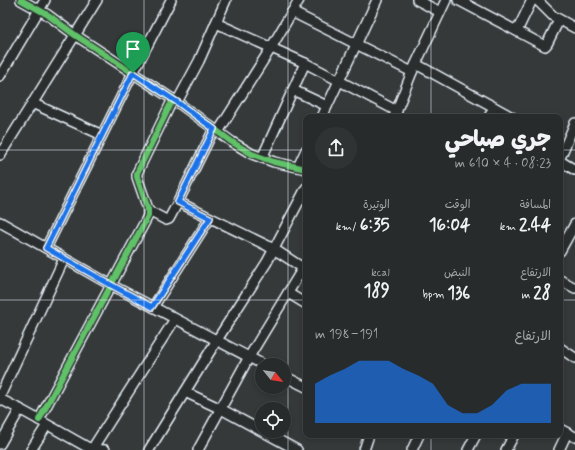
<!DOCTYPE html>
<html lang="ar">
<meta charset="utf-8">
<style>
:root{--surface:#282b2c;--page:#303334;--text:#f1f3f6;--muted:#a5a7a9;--line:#444748;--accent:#1a73e8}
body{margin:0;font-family:Mynerve,"Playpen Sans Arabic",sans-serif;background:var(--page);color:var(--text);direction:rtl;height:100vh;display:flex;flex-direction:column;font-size:15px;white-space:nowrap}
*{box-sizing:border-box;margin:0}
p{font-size:13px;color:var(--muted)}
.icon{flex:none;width:22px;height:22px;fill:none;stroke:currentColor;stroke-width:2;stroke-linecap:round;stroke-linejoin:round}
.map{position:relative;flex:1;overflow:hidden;direction:ltr}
.panel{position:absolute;left:303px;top:114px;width:260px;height:324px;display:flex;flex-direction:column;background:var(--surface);border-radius:8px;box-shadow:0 2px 6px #0003,0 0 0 1px var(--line);direction:rtl}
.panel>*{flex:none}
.needle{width:26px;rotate:120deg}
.buttons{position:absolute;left:255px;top:358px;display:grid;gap:8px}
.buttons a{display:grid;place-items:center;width:36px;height:36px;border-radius:50%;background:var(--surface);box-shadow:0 2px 6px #0003,0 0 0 1px var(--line);font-size:20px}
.pin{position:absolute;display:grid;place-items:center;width:34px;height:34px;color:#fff;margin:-41px -17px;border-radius:50% 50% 50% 0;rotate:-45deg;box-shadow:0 0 4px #0007}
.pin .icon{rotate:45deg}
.round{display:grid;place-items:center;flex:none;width:42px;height:42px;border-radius:21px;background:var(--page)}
.headline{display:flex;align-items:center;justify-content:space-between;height:68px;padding:0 12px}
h1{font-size:22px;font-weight:800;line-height:30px}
.stats{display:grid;grid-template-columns:repeat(3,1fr);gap:6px;height:68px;padding:4px 12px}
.stats div{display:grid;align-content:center}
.stats b{font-size:17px;font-weight:800}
.stats small{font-size:11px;font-weight:400}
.stats p{font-size:11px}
.chart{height:112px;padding:8px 12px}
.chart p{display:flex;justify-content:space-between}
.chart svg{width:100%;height:72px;margin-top:4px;fill:var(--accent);opacity:.7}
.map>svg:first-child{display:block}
</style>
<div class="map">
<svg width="575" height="450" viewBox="0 0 575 450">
<rect width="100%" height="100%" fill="#35393a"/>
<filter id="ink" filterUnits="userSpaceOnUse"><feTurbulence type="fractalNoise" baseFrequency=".025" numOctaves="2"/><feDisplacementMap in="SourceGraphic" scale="8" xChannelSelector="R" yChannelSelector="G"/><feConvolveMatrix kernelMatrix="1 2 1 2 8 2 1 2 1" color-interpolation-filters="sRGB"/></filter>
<g filter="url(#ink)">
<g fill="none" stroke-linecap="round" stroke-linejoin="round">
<g stroke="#e8f1f8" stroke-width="12">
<g id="minor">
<polyline points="21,0 48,15 75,35 177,102 232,142 252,154 274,162 306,169"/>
<polyline points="417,0 440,12"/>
<polyline points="458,0 545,46 547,44 559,20"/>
<polyline points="537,0 553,16 575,28"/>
<polyline points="292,12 412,72"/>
<polyline points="216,23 305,63 397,111"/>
<polyline points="517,31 532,0"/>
<polyline points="416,64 512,117"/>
<polyline points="0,76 45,0"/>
<polyline points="293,90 327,106"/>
<polyline points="177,102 199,61 226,0"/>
<polyline points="32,103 102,135"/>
<polyline points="322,117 377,0"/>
<polyline points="394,117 412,72 446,0"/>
<polyline points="489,117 494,107"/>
<polyline points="218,132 271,48 299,0"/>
<polyline points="0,155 97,0"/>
<polyline points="262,158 305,63"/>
<polyline points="560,158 575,123"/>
<polyline points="560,161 575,170"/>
<polyline points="298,167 306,150"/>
<polyline points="178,202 266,245 280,253 303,268"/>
<polyline points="149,211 166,220 169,219 178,202 214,129"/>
<polyline points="0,222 111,285 264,365"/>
<polyline points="46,248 133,73 171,0"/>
<polyline points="560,251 575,224"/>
<polyline points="560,280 575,288"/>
<polyline points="288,293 306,304"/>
<polyline points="153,307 210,218"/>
<polyline points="560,348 575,358"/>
<polyline points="284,376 306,387"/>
<polyline points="185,392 221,409 297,450"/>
<polyline points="0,396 64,259"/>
<path d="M 0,399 C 30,414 58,431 87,447 L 92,449 L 105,450"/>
<polyline points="39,420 148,216 148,209 137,177 137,173 173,99"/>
<polyline points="560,429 575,437"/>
<polyline points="0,444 20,409"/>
<polyline points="92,449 175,319"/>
<polyline points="31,450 47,425"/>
<polyline points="149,450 217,340 267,262 306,188"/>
<polyline points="198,450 249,357 306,263"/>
<polyline points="364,450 369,435"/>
<polyline points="412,450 419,435"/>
<polyline points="468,450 476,435"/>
<polyline points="506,450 514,435"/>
<polyline points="559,450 567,433"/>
</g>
</g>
<use href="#minor" stroke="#2a2d2e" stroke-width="9"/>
<g stroke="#2a2d2e" stroke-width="8">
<g id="cycleway">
<polyline points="21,0 48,15 75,35 177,102 232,142 252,154 274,162 306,169"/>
<polyline points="39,420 148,216 148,209 137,177 137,173 173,99"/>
</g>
</g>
<use href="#cycleway" stroke="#61c268" stroke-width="6"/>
</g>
</g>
<g fill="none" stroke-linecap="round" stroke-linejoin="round" filter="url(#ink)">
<g stroke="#fff" stroke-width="8">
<polygon id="route" points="133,73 177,102 214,129 178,202 210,218 152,307 111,285 46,248"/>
</g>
<use href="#route" stroke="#1a73e8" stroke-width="5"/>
</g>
<path fill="none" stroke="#e8f1f8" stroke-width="1" stroke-opacity="0.55" d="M 144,0 L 144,450M 288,0 L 288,450M 431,0 L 431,117M 0,150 L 306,150M 560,150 L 575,150M 0,300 L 306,300M 560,300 L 575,300M 431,435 L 431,450"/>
</svg>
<div class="buttons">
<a><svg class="needle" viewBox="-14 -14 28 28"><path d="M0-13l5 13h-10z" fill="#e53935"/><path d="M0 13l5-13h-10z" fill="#a5a7a9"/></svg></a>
<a><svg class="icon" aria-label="locate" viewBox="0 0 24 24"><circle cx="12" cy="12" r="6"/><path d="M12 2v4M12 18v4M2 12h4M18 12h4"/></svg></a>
</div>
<div class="pin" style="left:133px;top:73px;background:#1e9e55"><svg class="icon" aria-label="arrive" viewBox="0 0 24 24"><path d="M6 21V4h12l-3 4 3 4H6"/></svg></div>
<section class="panel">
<div class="headline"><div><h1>جري صباحي</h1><p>08:23 · 4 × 610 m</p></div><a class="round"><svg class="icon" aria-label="share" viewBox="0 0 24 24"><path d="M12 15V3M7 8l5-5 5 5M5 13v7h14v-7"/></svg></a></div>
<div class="stats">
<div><p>المسافة</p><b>2.44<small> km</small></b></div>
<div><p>الوقت</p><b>16:04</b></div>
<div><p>الوتيرة</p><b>6:35<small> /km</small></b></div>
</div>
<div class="stats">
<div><p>الارتفاع</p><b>28<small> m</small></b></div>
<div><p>النبض</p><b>136<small> bpm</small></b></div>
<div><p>kcal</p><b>189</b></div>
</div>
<div class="chart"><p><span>الارتفاع</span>191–198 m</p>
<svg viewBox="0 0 160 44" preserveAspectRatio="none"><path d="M0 44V20L10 15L20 11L30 6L40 6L50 6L60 11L70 15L80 20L90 33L100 38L110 38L120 33L130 24L140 20L150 20L160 20V44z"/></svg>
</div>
</section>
</div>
